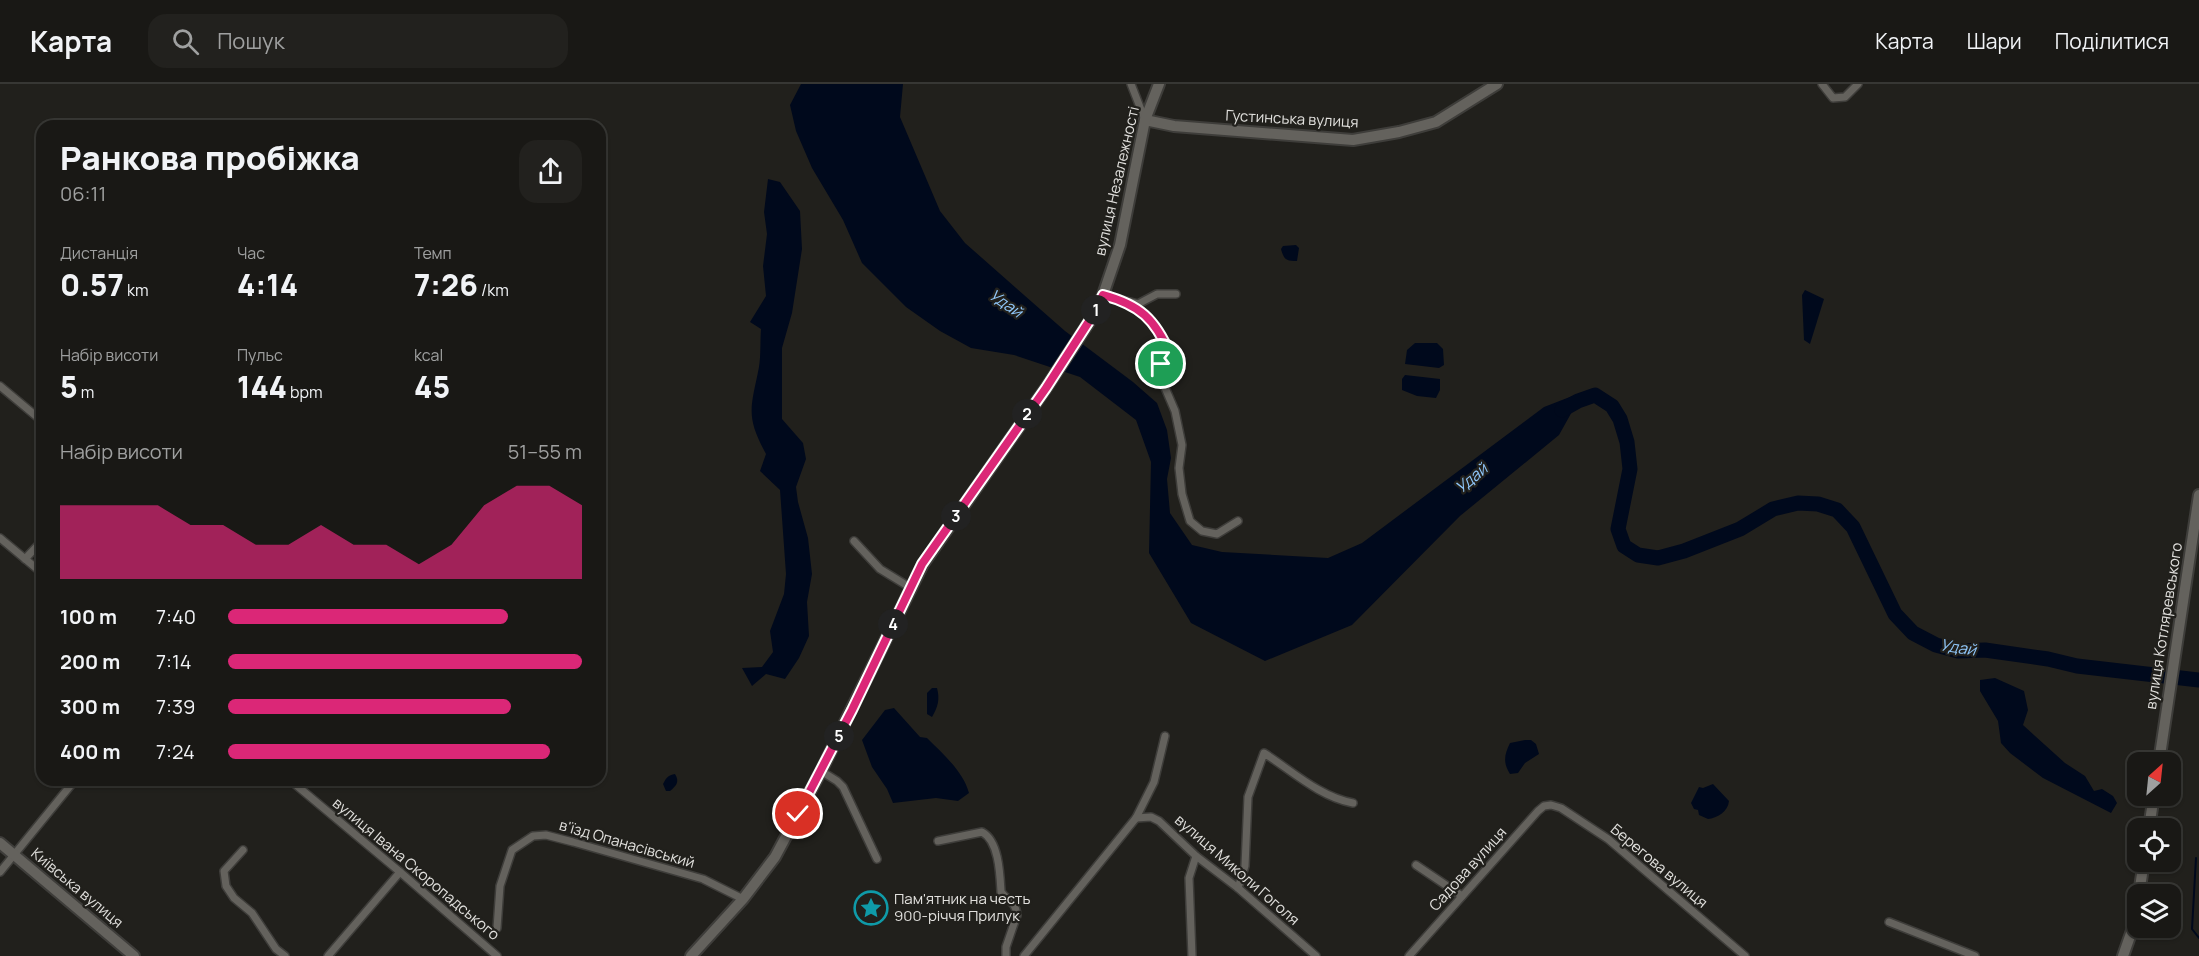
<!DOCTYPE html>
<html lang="uk">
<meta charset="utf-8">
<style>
:root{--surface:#191815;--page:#22211e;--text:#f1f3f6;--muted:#9fa0a0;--line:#373734;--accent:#db2777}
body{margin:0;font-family:Manrope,sans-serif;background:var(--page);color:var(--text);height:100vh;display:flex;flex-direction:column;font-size:22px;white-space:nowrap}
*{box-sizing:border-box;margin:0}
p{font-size:20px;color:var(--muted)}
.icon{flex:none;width:33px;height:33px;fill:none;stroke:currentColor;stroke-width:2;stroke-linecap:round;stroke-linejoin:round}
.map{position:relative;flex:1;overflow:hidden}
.panel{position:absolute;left:36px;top:36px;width:570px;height:666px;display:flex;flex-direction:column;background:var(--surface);border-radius:18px;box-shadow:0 2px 4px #0004,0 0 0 2px var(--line)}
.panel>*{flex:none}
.needle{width:39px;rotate:27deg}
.tools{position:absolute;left:2127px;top:668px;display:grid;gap:12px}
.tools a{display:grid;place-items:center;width:54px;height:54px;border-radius:12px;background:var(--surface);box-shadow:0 2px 4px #0004,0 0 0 2px var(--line);font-size:30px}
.pin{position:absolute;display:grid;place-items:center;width:51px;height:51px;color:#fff;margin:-26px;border:3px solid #fff;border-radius:50%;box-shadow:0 2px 6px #0007}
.km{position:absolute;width:30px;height:30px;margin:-15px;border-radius:50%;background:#222;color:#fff;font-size:16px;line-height:30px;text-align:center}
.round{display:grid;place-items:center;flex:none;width:63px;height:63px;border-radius:18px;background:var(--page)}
.overview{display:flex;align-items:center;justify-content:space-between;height:102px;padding:0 24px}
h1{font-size:33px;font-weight:800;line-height:45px}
.metrics{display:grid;grid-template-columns:repeat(3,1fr);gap:9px;height:102px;padding:6px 24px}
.metrics div{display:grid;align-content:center}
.metrics b{font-size:30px;font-weight:800}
.metrics small{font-size:16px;font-weight:400}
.metrics p{font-size:16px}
.chart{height:168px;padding:12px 24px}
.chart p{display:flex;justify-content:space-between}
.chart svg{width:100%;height:108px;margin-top:6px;fill:var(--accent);opacity:.7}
ul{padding:0 24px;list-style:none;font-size:20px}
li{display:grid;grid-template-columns:96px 72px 1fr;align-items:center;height:45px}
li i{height:15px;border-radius:8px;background:var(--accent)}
header{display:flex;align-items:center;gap:36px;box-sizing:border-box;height:84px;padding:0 30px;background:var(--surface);border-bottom:2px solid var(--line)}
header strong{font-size:28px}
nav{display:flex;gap:33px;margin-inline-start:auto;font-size:21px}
.search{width:420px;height:54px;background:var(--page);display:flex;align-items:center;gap:15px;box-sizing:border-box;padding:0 21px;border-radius:18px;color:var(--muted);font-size:22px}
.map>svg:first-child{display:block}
</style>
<header>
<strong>Карта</strong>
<div class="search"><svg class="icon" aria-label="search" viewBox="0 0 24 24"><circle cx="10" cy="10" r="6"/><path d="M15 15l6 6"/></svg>Пошук</div>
<nav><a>Карта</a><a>Шари</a><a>Поділитися</a></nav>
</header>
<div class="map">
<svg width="2199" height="872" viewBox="0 0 2199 872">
<rect width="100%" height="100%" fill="#21201c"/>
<g fill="#00091c">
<polygon points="801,0 903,0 900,33 940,127 965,159 1065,247 1133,298 1157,319 1167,346 1171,374 1167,395 1170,429 1192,461 1222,468 1328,474 1362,459 1544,323 1575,311 1578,317 1559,351 1460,432 1352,541 1265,577 1191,539 1149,469 1151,378 1136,336 1080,293 1014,271 971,264 940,247 906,223 862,179 843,136 812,84 796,47 790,21"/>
<path d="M 768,95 L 780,98 L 800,127 L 802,165 L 792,229 L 782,264 L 782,335 L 803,359 L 806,375 L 796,403 L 798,418 L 808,454 L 812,490 L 807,518 L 809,552 L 799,574 L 785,595 L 766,590 L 752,602 L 742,584 L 762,583 L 773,568 L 770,547 L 784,510 L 786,490 L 780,406 L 760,387 L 766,370 C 745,331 751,324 759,283 C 761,271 760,257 761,245 L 750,238 L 766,212 L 763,182 L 767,150 L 764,128 Z"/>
<path d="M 1296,161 L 1299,164 L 1297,177 C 1286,177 1284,176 1281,165 L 1283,162 Z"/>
<polygon points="1805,206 1824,215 1810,260 1804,256 1802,211"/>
<polygon points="1415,259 1437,259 1443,265 1444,281 1439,284 1405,280 1407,266"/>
<polygon points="1405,291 1440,295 1440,306 1436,314 1417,312 1402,306 1402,295"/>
<polygon points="1995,594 2024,607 2028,626 2023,641 2065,679 2085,692 2094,707 2102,705 2113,712 2117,719 2111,729 2043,694 2010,669 2001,659 1998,637 1980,607 1980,596"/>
<path d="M 932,604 L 937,604 C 940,615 938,623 932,633 L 927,630 L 927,609 Z"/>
<path d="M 894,624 L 920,653 L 927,654 C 943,670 963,687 969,709 L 958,717 L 936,714 L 893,719 L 887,705 L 872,683 L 862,656 L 885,626 Z"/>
<path d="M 1525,656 L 1531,656 L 1536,660 L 1539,670 L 1525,679 L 1518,689 L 1510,690 C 1503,679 1504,671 1510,659 Z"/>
<path d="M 675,690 C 680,698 676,702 670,707 L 666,707 L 663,700 C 666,694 668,691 675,690 Z"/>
<path d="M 1713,700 L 1729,717 C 1728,728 1717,734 1708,735 L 1699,731 L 1698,726 L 1694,725 L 1691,719 L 1699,703 L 1703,704 Z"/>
</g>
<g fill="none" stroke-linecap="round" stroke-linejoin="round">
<polyline stroke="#00091c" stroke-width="2" points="2196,774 2192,845 2199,854"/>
<polyline stroke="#00091c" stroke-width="15" points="1562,326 1578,317 1595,311 1612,322 1620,335 1627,358 1630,385 1618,445 1624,462 1638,471 1658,474 1684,467 1740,445 1773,425 1798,419 1818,420 1837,426 1853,443 1895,530 1913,549 1936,561 1958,567 1985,566 2048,575 2077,582 2199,596"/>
<g stroke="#3e3d3a" stroke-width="10">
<g id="street">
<polyline points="1131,0 1145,36"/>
<polyline points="1822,0 1833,14 1845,13 1858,0"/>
<polyline points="1103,211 1138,220 1157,210 1176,210"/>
<path d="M 1121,216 C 1149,232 1157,240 1170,270 L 1161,280 L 1163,299 L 1175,327 L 1182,361 L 1179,384 L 1182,410 L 1190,437 L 1202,447 L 1217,450 L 1238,437"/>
<polyline points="0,302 42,337"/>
<polyline points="0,454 42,489"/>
<polyline points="854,457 880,485 911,504"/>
<polyline points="25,475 42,457"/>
<polyline points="821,687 837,697 843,703 877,775"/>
<polyline points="290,696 400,788 497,872"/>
<polyline points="1136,734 1151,733 1159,737 1196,772 1238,804 1316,872"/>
<path d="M 938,757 L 982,748 C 999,757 1000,790 1001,808 C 1008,817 1016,818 1017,831 L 1006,863 L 1006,872"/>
<polyline points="243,766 224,787 226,802 234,814 252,829 276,865 285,872"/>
<polyline points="1416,781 1462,812"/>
<polyline points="0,788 75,696"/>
<path d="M 1238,804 L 1245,782 L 1248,713 L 1264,669 C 1292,687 1320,713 1353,719"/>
<polyline points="1889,838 1975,872"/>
<polyline points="497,844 500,802 512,766 533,752 546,751 573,758 703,795 743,815"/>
<polyline points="328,872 400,788"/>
<polyline points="1024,872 1136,734 1154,698 1165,652"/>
<polyline points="1192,872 1189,794 1196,772"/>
<polyline points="1409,872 1538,727 1544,722 1551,721 1561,724 1608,755 1745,872"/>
</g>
</g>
<g stroke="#3e3d3a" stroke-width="14">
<g id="secondary">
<polyline points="1145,36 1174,42 1353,56 1399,48 1436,38 1497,0"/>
<polyline points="2159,678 2199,411"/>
<polyline points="2149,744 2154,711"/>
<polyline points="0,759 134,872"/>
<polyline points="2139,810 2144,777"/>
<polyline points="691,872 743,815 775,773 821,687 923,480 1046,304 1095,229 1103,211 1120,161 1145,36 1159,0"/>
<polyline points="2123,872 2135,838 2138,821"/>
</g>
</g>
<use href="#street" stroke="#64625d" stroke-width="7"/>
<use href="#secondary" stroke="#64625d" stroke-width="10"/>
</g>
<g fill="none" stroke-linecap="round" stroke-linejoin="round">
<g stroke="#fff" stroke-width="12">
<path id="route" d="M 798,730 L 852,626 L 922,480 L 1046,304 L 1095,228 L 1103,211 C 1140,221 1155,235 1170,270 L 1161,280"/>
</g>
<use href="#route" stroke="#db2777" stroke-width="8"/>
</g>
<defs>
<g id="sight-ring" transform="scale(1.725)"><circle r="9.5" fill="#21201c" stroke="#0f9aa8" stroke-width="1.5"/><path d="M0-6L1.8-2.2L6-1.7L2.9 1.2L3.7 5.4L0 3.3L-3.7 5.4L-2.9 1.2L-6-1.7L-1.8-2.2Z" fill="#0f9aa8"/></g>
</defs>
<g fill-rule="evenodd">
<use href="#sight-ring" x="871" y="824"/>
</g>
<g text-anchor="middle" stroke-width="4.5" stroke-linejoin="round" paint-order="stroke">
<g font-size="15" fill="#e1e0dd" stroke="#21201c">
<text transform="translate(1292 35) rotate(3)" y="5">Густинська вулиця</text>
<text transform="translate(1117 97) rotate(-77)" y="5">вулиця Незалежності</text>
<text transform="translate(2164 542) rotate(-81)" y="5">вулиця Котляревського</text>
<text transform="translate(627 760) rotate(16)" y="5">в'їзд Опанасівський</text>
<text transform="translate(1659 782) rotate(40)" y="5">Берегова вулиця</text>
<text transform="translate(416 785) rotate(40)" y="5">вулиця Івана Скоропадського</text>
<text transform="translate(1468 785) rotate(-48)" y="5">Садова вулиця</text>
<text transform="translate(1237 786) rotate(41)" y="5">вулиця Миколи Гоголя</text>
<text transform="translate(77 804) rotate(40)" y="5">Київська вулиця</text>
</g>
<g font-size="15" fill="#e1e0dd" stroke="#21201c" text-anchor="start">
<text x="894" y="820">Пам'ятник на честь<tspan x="894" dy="17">900-річчя Прилук</tspan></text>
</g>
<g font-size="16" font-style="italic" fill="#91c8fb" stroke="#21201c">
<text transform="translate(1006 219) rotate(35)" y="6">Удай</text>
<text transform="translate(1471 394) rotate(-40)" y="6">Удай</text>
<text transform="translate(1958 563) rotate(9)" y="6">Удай</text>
</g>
</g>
</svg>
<div class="tools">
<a><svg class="needle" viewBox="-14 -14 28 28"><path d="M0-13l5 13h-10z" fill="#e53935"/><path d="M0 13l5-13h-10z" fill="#9fa0a0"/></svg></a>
<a><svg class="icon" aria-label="locate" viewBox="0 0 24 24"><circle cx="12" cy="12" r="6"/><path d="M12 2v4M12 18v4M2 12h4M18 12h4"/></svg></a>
<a><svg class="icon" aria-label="layers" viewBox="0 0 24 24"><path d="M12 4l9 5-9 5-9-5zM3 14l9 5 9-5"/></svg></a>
</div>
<div class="pin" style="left:1161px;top:280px;background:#1e9e55"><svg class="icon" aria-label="arrive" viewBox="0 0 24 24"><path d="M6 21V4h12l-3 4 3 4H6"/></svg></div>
<div class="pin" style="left:798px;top:730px;background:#d93025"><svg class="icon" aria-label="check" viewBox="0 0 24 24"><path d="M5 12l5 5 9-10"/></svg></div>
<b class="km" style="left:1096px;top:226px">1</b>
<b class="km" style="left:1027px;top:330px">2</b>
<b class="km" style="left:956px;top:432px">3</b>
<b class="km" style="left:893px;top:540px">4</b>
<b class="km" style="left:839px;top:652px">5</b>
<section class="panel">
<div class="overview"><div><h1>Ранкова пробіжка</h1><p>06:11</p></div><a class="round"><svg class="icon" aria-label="share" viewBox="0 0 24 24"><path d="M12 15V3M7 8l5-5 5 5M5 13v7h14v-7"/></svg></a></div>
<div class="metrics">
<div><p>Дистанція</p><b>0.57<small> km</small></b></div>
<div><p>Час</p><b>4:14</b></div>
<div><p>Темп</p><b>7:26<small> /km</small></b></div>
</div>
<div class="metrics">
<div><p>Набір висоти</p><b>5<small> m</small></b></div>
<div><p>Пульс</p><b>144<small> bpm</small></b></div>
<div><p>kcal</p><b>45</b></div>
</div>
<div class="chart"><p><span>Набір висоти</span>51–55 m</p>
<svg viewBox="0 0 160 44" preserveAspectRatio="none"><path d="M0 44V14L10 14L20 14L30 14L40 22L50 22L60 30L70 30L80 22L90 30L100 30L110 38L120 30L130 14L140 6L150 6L160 14V44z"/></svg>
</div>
<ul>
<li><b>100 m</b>7:40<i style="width:79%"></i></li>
<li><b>200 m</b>7:14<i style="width:100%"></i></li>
<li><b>300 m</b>7:39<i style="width:80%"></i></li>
<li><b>400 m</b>7:24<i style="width:91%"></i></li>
</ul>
</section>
</div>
